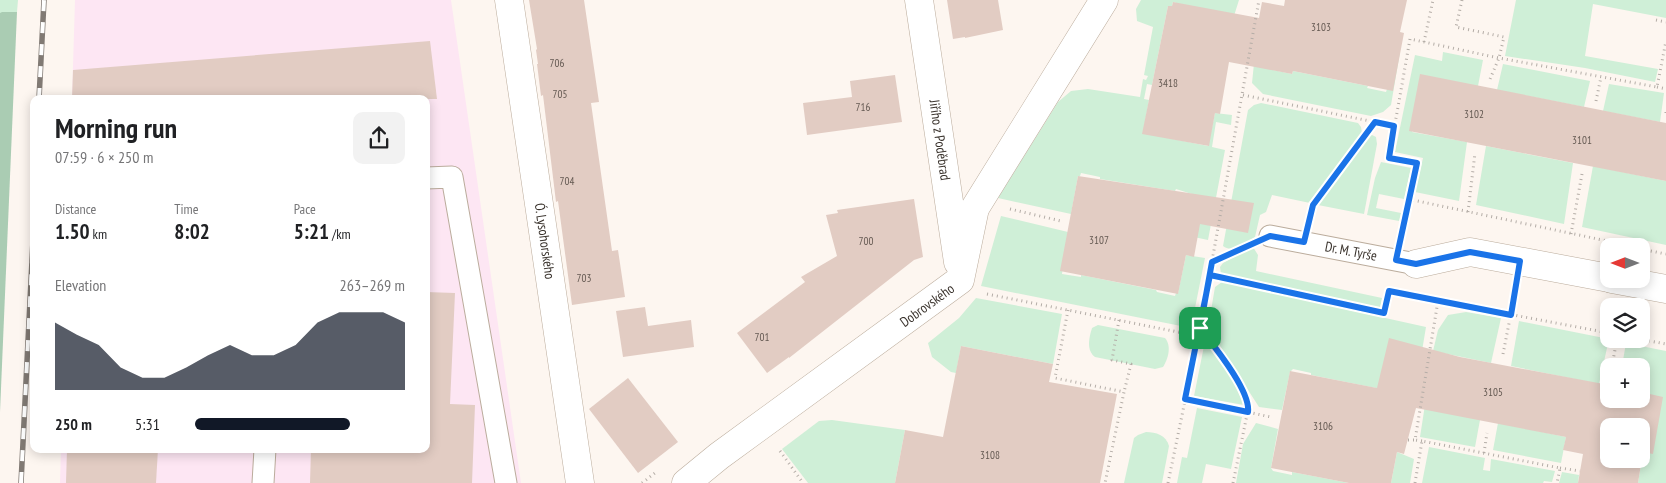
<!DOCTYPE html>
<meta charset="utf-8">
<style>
:root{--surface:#fff;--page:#f2f2f2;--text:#202124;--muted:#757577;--accent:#111827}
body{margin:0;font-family:"PT Sans Narrow",sans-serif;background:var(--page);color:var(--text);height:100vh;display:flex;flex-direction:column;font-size:19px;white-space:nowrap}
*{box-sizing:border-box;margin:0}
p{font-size:16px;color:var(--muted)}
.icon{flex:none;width:28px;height:28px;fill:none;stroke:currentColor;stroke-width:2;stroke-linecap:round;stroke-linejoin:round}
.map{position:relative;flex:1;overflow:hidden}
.details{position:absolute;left:30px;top:95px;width:400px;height:358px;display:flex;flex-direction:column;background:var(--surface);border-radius:10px;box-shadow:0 2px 12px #0003}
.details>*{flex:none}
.needle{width:32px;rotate:270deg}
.controls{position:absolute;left:1600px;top:238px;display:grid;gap:10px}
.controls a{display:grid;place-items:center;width:50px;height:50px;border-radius:10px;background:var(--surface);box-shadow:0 2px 12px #0003;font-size:25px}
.pin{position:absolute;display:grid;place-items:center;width:42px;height:42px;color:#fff;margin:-21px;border-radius:10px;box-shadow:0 2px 8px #0006}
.round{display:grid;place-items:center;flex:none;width:52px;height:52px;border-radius:10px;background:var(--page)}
.head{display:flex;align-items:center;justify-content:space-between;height:85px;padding:0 25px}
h1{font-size:28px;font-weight:800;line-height:38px}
.figures{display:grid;grid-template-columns:repeat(3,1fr);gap:8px;height:85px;padding:5px 25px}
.figures div{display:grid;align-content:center}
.figures b{font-size:21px;font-weight:800}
.figures small{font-size:14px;font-weight:400}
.figures p{font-size:14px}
.chart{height:140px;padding:10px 25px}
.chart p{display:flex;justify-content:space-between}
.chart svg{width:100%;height:90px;margin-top:5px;fill:var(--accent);opacity:.7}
ul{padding:0 25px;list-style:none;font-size:16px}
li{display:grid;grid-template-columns:80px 60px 1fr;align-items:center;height:38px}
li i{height:12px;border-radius:6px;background:var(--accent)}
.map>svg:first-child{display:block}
</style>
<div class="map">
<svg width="1666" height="483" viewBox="0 0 1666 483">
<rect width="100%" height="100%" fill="#fdf6f0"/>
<polygon fill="#fde6f3" points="75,0 451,0 521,483 60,483 61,449 426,449 426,99 72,99"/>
<g fill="#cfefd7">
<polygon points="0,0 18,0 17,12 0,13"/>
<polygon points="1141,0 1239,0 1233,19 1173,2 1172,6 1168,6 1152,85 1147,84 1144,99 1149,100 1143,133 1208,146 1215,113 1232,115 1231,125 1216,122 1212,147 1225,150 1208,240 1189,236 1195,195 1176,189 1175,191 1100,179 1100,177 1081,173 1080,176 1078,176 1071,214 998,198 1058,102 1071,91 1088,89 1140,97 1143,79 1146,80 1148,76 1144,75 1153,27 1137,21 1136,9"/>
<polygon points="1516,0 1666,0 1666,18 1593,4 1585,56 1658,69 1655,82 1585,68 1505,56"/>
<polygon points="1258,24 1273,70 1292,74 1293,71 1368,86 1367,88 1386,92 1400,52 1391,105 1383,112 1371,116 1263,94 1252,83"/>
<polygon points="1443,52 1483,60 1478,86 1415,114 1412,132 1467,142 1459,201 1415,192 1423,158 1395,152 1415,55 1442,61"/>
<polygon points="1503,64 1590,81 1584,107 1497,90"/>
<polygon points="1609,84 1664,93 1660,122 1603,111"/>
<path d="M 1261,103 L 1358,123 L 1361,127 L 1362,133 L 1310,203 L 1272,195 L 1266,212 L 1260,215 L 1255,237 C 1246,242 1233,254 1223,246 L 1248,110 L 1254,105 Z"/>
<polygon points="1372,135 1376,137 1377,144 1364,214 1318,205 1368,137"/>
<polygon points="1486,146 1573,163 1564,224 1476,205"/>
<polygon points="1381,162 1411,168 1404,199 1379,194 1376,208 1401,213 1399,221 1367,215 1375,178"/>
<polygon points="1593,166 1666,181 1666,245 1582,227"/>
<polygon points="1001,216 1068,232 1062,274 1081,277 1081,275 1156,290 1157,292 1175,296 1176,293 1178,293 1186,255 1205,258 1191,328 981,286"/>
<polygon points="1253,247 1258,255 1256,271 1382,298 1380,308 1376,309 1224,276 1221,274 1220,267 1223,263"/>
<polygon points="1222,282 1426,327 1408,435 1386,390 1311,375 1311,373 1293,369 1290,372 1282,410 1259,407 1208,328 1215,287"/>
<polygon points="976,298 1062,314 1053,364 961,346 956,373 951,372 932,357 928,343 959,318"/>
<polygon points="1466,312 1501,318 1491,363 1433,351 1438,330 1448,315"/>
<polygon points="1519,321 1609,339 1599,384 1511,366"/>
<path d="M 1098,325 L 1165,338 C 1172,346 1168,359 1163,367 L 1155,369 L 1095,357 C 1086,350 1089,338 1092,328 Z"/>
<polygon points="1205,341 1232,378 1244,405 1194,396"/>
<polygon points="1626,343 1666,351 1666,483 1638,483 1643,452 1641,366 1622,366"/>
<polygon points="1431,366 1480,420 1475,447 1420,437"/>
<polygon points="1197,408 1242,417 1231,469 1206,464 1202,483 1177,483 1182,457 1187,458"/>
<polygon points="832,420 905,430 895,483 808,483 782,449 819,421"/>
<polygon points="1256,423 1278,429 1271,468 1273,471 1292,475 1292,472 1349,483 1236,483 1243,444"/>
<polygon points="1498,423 1566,437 1561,463 1493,450"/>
<path d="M 1146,432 C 1156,432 1166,435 1169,446 L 1162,483 L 1124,483 L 1134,438 L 1138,435 Z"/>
<polygon points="1429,447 1485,458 1483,470 1490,471 1491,459 1555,471 1552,482 1544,481 1543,483 1422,483"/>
<polygon points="1397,452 1414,459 1410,483 1391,483"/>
<polygon points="1562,472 1579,475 1578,483 1559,483"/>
</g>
<polygon fill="#aaccb3" points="2,12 17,12 0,412 0,13"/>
<g fill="#e2ccc3" fill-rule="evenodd">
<polygon points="529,0 584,0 599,102 591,103 612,251 618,250 625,297 572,305 558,201 556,202 543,95 541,96 537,64 538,64 536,50 537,49"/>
<polygon points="947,0 998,0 1003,30 965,38 965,37 953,39"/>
<polygon points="1285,0 1407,0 1400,32 1404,33 1393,91 1293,71 1292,74 1229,62 1220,114 1215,113 1209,146 1142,134 1168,6 1172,6 1173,2 1259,18 1262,2 1284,6"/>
<polygon points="430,41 437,99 72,99 73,70"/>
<polygon points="1420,74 1666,123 1666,181 1409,131"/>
<polygon points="895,75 902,122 807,135 803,103 852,97 850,81"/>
<polygon points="1078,176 1254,203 1248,233 1200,224 1194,257 1186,255 1178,294 1060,271"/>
<polygon points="914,199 923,257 914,260 789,358 789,357 767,373 737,333 805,282 801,277 837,256 826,215 838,213 837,210"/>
<polygon points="426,292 455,293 450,404 475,405 472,483 310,483 311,449 426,449"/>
<polygon points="645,307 648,326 691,320 694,347 623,357 616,311"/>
<path d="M 1389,338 L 1460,357 L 1609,385 L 1609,399 L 1641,399 L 1641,392 L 1663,397 L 1653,454 L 1643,452 L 1638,483 L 1578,483 L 1583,454 L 1563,450 L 1566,437 L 1416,408 L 1404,454 L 1397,452 L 1391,483 L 1349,483 L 1271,468 L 1290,371 L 1377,388 ZM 1609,426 L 1641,426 L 1641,459 L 1609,459 Z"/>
<polygon points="961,346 1053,364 1049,382 1117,394 1100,483 895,483 905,430 943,437"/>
<polygon points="628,378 678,442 638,473 589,409"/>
<polygon points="67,449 158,449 156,483 66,483"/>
</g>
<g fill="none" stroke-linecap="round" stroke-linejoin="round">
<g stroke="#bbac9c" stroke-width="23">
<g id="service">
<polyline points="426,178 452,177 506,483"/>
<polyline points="1270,236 1416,264"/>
<polyline points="263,483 265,449"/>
</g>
</g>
<g stroke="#bbac9c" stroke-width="29">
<g id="minor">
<polyline points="509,0 580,483"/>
<polyline points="919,0 958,262"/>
<polyline points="1416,264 1470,252 1609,278"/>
<polyline points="1612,279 1666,289"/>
<polyline points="686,483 719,456 960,280 975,208 1104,0"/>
</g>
</g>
<g stroke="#b4ada7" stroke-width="3" stroke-dasharray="1 4" stroke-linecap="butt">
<polyline points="1462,0 1456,27 1504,37 1499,58 1490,79"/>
<polyline points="1656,20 1666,22"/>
<polyline points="1424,42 1433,0"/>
<polyline points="1657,87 1666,89"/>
<polyline points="1243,95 1394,126"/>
<polyline points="1596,101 1601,77"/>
<polyline points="1666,112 1666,113"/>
<polyline points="1408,199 1631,246"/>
<polyline points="1010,209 1061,221"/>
<polyline points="1468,212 1475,153"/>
<polyline points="1310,216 1313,205 1375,122"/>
<polyline points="1401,233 1417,163 1389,158 1410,39 1499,58 1657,87 1666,41"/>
<polyline points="1571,234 1582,174"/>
<polyline points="1641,249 1666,254"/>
<polyline points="1213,261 1246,247"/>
<polyline points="1210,275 1384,313 1390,288"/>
<polyline points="1389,291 1402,294"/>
<polyline points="987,294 1198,336"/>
<polyline points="1418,297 1609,333"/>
<polyline points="1068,310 1055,378 1124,392 1105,483"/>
<polyline points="1119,320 1112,360 1131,364 1124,392"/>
<polyline points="1639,339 1666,344"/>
<polyline points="1503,354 1515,293"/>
<polyline points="1612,366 1617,339"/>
<polyline points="1185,399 1271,417"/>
<polyline points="1408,440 1415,440"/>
<polyline points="1422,441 1415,440 1438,301"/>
<polyline points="780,451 803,483"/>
<polyline points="1484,453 1487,433"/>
<polyline points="1560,468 1580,471"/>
<polyline points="642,483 655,473"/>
<polyline points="1168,483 1200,328"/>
<polyline points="1233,483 1249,405 1234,374 1200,328 1259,0"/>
<polyline points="1415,483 1422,441 1560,468 1557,483"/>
</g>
<use href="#service" stroke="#fff" stroke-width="21"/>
<use href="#minor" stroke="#fff" stroke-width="28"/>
<g stroke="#817a74" stroke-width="5.5">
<g id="rail">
<polyline points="39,99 44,0"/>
<polyline points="21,483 34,220"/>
</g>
</g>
<use href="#rail" stroke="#fff" stroke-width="4" stroke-dasharray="11" stroke-linecap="butt"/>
</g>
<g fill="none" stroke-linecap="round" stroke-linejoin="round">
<g stroke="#fff" stroke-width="10">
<path id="route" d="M 1200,328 C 1213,345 1251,391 1248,412 L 1185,399 L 1210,275 L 1384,313 L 1389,291 L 1511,315 L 1520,261 L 1470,252 L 1416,264 L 1396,260 L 1417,163 L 1389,158 L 1394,126 L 1375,122 L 1313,205 L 1304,242 L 1270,236 L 1212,262 L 1200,328"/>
</g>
<use href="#route" stroke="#1a73e8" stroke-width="6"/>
</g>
<g text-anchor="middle" stroke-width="4.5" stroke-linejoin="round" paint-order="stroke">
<g font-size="11" fill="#645952">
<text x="1321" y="31">3103</text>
<text x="557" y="67">706</text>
<text x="1168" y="87">3418</text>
<text x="560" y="98">705</text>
<text x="863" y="111">716</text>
<text x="1474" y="118">3102</text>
<text x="1582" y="144">3101</text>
<text x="567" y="185">704</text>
<text x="1099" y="244">3107</text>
<text x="866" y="245">700</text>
<text x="584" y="282">703</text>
<text x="762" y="341">701</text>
<text x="1493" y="396">3105</text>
<text x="1323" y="430">3106</text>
<text x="990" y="459">3108</text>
</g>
<g font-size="14" fill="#3a332d" stroke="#fff">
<text transform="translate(940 140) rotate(82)" y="5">Jiřího z Poděbrad</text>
<text transform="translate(545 241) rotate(82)" y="5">Ó. Lysohorského</text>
<text transform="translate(1351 251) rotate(11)" y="5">Dr. M. Tyrše</text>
<text transform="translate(927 305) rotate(-36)" y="5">Dobrovského</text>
</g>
</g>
</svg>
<div class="controls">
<a><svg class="needle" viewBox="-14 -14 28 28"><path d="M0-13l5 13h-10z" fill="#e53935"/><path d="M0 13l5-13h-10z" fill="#757577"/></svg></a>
<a><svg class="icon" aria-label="layers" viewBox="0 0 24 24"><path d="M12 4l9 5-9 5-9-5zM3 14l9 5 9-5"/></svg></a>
<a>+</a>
<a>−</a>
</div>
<div class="pin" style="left:1200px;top:328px;background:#1e9e55"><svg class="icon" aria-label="arrive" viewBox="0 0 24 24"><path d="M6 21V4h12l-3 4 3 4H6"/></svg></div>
<section class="details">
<div class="head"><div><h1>Morning run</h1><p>07:59 · 6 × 250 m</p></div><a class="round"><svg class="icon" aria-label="share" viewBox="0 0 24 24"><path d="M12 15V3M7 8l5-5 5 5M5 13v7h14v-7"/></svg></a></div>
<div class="figures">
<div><p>Distance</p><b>1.50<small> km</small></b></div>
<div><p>Time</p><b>8:02</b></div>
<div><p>Pace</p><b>5:21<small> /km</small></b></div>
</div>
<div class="chart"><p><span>Elevation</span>263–269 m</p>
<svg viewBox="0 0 160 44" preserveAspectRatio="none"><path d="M0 44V11L10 17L20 22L30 33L40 38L50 38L60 33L70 27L80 22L90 27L100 27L110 22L120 11L130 6L140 6L150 6L160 11V44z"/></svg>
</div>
<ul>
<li><b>250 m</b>5:31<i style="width:74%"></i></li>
</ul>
</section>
</div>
